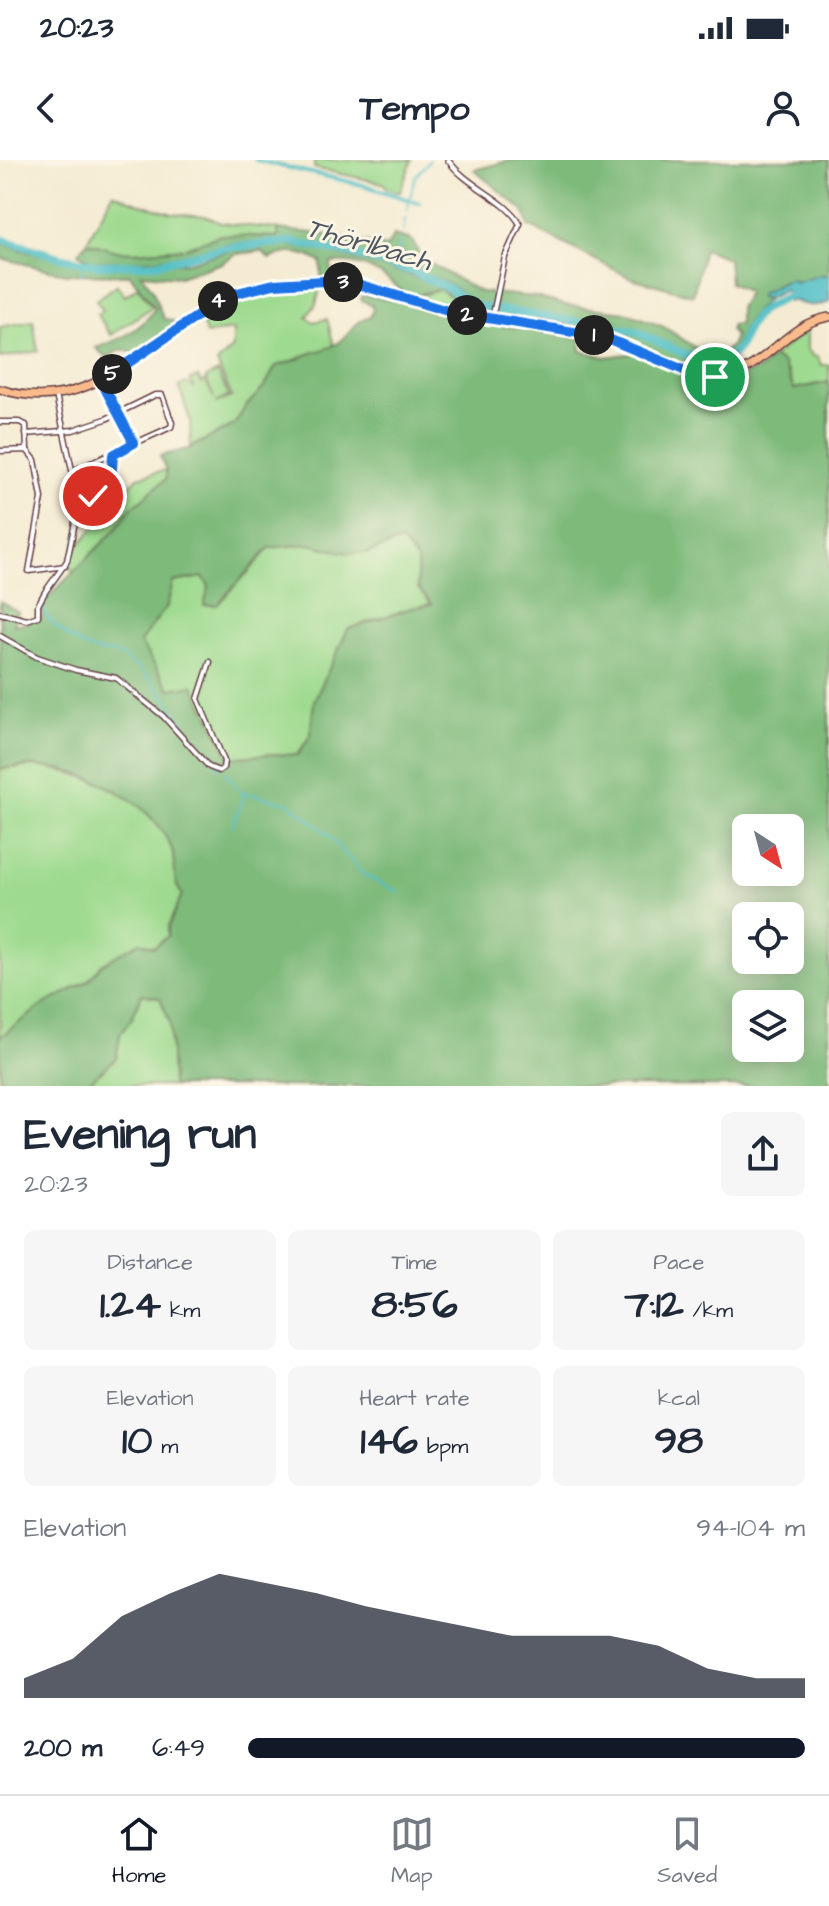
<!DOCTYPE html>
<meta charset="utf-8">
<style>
:root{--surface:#fff;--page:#f6f6f7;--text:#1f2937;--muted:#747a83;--line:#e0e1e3;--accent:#111827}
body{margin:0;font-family:"Architects Daughter",sans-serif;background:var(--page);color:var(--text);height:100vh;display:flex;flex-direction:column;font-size:30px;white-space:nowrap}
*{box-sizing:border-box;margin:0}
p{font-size:26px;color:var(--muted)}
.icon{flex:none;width:44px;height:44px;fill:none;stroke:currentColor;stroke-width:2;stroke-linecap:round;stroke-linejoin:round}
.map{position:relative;height:926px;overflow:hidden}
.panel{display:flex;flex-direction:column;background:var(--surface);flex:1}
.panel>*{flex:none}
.needle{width:52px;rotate:144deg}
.tools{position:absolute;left:732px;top:654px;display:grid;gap:16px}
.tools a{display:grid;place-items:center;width:72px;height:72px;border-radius:12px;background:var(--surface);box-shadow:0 4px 20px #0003;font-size:40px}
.pin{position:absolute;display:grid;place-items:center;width:68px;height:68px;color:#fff;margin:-34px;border:4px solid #fff;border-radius:50%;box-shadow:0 2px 8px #0007}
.km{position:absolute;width:40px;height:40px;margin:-20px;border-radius:50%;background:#222;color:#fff;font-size:22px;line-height:40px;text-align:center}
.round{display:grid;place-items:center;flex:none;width:84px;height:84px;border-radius:12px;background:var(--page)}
.headline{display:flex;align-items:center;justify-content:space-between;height:136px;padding:0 24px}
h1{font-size:44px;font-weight:700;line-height:60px}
.stats{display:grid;grid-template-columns:repeat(3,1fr);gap:12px;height:136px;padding:8px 24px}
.stats div{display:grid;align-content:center;border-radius:12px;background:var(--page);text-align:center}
.stats b{font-size:40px;font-weight:700}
.stats small{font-size:22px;font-weight:400}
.stats p{font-size:22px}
.chart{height:224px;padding:16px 24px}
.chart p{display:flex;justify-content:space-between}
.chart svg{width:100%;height:144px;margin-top:8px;fill:var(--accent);opacity:.7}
ul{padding:0 24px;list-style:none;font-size:26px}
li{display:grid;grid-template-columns:128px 96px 1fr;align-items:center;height:60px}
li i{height:20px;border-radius:10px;background:var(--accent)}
.status{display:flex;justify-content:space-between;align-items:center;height:56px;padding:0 40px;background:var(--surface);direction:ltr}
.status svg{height:22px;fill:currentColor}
header{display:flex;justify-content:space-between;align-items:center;height:104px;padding:0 24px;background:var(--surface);font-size:36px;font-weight:700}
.tabs{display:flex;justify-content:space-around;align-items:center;height:112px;border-top:2px solid var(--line);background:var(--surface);font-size:22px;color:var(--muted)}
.tabs a{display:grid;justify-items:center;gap:4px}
.tabs .on{color:var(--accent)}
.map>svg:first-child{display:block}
</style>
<div class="status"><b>20:23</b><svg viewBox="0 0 49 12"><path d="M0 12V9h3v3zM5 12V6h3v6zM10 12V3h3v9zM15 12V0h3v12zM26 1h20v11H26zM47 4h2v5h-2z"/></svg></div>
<header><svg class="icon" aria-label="back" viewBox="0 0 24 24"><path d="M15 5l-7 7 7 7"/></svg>Tempo<svg class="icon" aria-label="person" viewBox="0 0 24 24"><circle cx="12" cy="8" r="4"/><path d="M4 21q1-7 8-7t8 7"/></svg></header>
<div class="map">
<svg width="829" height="926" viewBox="0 0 829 926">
<rect width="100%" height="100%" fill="#fcf5e5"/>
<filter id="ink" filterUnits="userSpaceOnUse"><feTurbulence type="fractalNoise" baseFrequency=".0125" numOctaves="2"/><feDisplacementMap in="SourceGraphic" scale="16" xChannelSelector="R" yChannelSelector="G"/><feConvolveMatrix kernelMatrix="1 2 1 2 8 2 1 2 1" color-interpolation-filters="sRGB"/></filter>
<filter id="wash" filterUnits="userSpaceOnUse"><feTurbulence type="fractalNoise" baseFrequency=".006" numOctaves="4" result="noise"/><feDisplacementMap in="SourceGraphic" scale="32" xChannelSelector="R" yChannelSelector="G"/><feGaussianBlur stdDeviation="1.8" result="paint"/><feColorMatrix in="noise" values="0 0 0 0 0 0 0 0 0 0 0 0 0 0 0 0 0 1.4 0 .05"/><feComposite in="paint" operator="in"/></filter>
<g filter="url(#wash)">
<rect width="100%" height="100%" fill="#f4ebd2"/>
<g fill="#9eda8f" stroke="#747c5d" stroke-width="2">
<polygon points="314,0 412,0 400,32 387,28 383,23 314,8"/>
<polygon points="113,33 140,44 173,53 206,56 221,63 278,69 278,77 221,75 185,88 134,92 117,91 87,82"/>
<polygon points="117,125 125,136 138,127 152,147 111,175 97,154 103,150 96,140"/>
<path d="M 321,125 L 316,144 L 307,157 L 313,162 L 327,159 L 334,186 L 328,190 L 306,195 L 298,202 L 276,206 L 265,226 L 246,246 L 234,265 L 191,287 L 190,260 L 179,226 L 186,223 L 195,228 L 190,220 L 198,217 L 202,224 L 205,220 L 214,238 L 206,218 L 218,212 L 229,236 L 216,243 L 232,237 L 217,203 L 233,188 L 233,170 L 206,174 L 201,158 C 241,130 273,127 321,125 Z"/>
<polygon points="440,129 476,154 456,151 414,138"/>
<polygon points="33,161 38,191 0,198 0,167"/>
<polygon points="807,170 807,189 813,196 818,197 821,205 829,205 829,222 794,229 788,212 773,197"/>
<polygon points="166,310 166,319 129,350 116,369 74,412 68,406 71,394 138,317"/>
<polygon points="401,381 417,400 418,428 432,444 411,448 348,469 314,541 310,576 297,595 272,594 230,598 170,530 140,482 167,446 173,422 204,417 209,426 246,415 269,388 309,384 347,393 367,393"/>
<path d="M 35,606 C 87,613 147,635 171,687 C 178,703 170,720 182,734 L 168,767 L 169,776 L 154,787 L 140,782 L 102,804 L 88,821 L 43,845 L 0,877 L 0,609 Z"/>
<polygon points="142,834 160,838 170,863 172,926 84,926 116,898 120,874 132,858"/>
</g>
<g fill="#7eba7a" stroke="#646c52" stroke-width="2" fill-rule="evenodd">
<path d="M 512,0 L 829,0 L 829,115 L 795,123 L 785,121 L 761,134 L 761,137 L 767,139 C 761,145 754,152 749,159 C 735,182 740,192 712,203 L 640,171 L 476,143 L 451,125 L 413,110 L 330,87 L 291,80 L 226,84 L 167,98 L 126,102 L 91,101 L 78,93 L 87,82 L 117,91 L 134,92 L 185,88 L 221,75 L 278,77 L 278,69 L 330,75 L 387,87 L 394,75 L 412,80 L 421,98 L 480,132 L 536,137 L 565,145 L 625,152 L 664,167 L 702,192 L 722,195 L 732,184 L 735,176 L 730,171 L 732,165 L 739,164 L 739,148 L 748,132 L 730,123 L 728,98 L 704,89 L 693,135 L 631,118 L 529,66 L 524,51 L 474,10 Z"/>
<path d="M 0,82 L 21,90 L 99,108 L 189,102 L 243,87 L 284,85 L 328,92 L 401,112 L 439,126 L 476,147 L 625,172 L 647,178 L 707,207 L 718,206 L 732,198 L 735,205 L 721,213 L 702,213 L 683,207 L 616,178 L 476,154 L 440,129 L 423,133 L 414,138 C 400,133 394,122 382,115 C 367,106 349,101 331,103 L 331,119 L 321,118 L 321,102 C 302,92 289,89 270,99 L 262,91 L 236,94 L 222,103 L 179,117 L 141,114 L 152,129 L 163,158 L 179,163 L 135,194 L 123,189 L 106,197 L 96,188 C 118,180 143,170 155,148 L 130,115 L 66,114 L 5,99 L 0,98 Z"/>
<path d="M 362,135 L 400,141 L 454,158 L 580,178 L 581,191 L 606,197 L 634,193 L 714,226 L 760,209 L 773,197 L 783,204 L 794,229 L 829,222 L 829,926 L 172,926 L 170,863 L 160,838 L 142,834 L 132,858 L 120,874 L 116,898 L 84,926 L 0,926 L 0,877 L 43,845 L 88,821 L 102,804 L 140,782 L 154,787 L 168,776 L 168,768 L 182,734 C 170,720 178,703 171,687 C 150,639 87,610 37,606 C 25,605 12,608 0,609 L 0,441 L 18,452 L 14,465 L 41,459 L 44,442 L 116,369 L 129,350 L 166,319 L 166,310 L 160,296 L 188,289 L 234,265 L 246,246 L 265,226 L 276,206 C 288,203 295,201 306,195 C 319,189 328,191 341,181 C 354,170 352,163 370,157 L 373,151 L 372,145 L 361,140 ZM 401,381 L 417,400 L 418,428 L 432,444 L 411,448 L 348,469 L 314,541 L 310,576 L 298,595 L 272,594 L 230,598 L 193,525 L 170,529 L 140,482 L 167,446 L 173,422 L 203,417 L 209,426 L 204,445 L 217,445 L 269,388 L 309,384 L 347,393 L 367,393 ZM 746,668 L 790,668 L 790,712 L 746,712 ZM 746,756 L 790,756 L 790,800 L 746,800 ZM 746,844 L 790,844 L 790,888 L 746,888 Z"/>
</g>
<path fill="#52c0c7" stroke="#4e7079" stroke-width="2" d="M 820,115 L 829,115 L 829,142 C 814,148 806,145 791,140 L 788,142 L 784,135 L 787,133 L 785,130 L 767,139 L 760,137 L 760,134 L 791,119 L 795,123 Z"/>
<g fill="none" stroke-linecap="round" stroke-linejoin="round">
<g stroke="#52c0c7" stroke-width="2">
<polyline points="407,51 415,17 430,0"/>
<polyline points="403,71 405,59"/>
<polyline points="394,106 401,79"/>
<polyline points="82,114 84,102"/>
<polyline points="45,437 71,401 84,345 79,313"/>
<path d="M 42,442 C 40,460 77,485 93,490 C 103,494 113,491 123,497 C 165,523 184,574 220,608"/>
<polyline points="225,612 244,637 232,666"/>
<polyline points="242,632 289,643 326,673 364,715 399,732"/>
</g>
<polyline stroke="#52c0c7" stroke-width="4" points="255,0 367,26 419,43"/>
<path stroke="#52c0c7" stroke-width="8" d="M 0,79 L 63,98 L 98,105 L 155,104 L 222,88 L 291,82 L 351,94 L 413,112 L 450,129 L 476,146 L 634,171 L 711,206 C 750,190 735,183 755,157 C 764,146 781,140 793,134"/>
</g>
</g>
<g filter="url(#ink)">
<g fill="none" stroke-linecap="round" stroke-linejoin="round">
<g stroke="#643e44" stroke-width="7">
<g id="street">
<path d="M 448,0 C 467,27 505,38 520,64 L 505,97 L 492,159"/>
<polyline points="101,221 134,283"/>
<polyline points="0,262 19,262 26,265 27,290"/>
<polyline points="26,274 73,270 106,259 155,235 162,235 172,263 171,267 73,311"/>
<polyline points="0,291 27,290 35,300 42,338 29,411 65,406"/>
<polyline points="93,336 111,321 113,295"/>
<polyline points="0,453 27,460 38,456 38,445 45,432 67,401 79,343 56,235"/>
<polyline points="0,476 37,497 76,510 116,518 163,556 209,607 219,611 223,608 224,601 198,539 210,502"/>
</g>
</g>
<g stroke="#643e44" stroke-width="10">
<path id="primary" d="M 0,229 C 109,266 170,141 267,125 C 293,121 325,118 352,122 C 390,129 429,148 468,156 C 514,164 562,164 606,177 C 642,188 676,216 714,217 C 763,217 782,164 829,157"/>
</g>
<use href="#street" stroke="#fff" stroke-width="4"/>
<use href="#primary" stroke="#fabb8c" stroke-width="7"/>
</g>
</g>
<g fill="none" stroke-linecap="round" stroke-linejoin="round" filter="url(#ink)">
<g stroke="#fff" stroke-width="16">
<polyline id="route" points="93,336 111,321 113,295 134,283 101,221 229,135 274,124 324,121 354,123 451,152 604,177 686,211 715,217"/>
</g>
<use href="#route" stroke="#1a73e8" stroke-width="10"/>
</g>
<g text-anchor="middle" stroke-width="6" stroke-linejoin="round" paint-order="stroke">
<g font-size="28" font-style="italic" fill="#4d5762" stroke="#fcf5e5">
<text transform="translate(369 83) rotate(16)" y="10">Thörlbach</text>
</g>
</g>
</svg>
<div class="tools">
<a><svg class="needle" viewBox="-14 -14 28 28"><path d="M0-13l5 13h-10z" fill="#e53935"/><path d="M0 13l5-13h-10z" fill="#747a83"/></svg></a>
<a><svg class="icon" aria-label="locate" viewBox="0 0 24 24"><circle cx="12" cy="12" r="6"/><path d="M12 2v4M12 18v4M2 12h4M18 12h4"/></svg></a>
<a><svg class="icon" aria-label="layers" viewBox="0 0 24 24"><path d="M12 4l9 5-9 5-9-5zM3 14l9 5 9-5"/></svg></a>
</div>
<div class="pin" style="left:715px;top:217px;background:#1e9e55"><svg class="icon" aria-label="arrive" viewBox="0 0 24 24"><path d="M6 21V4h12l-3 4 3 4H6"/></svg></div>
<div class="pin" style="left:93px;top:336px;background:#d93025"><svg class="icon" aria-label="check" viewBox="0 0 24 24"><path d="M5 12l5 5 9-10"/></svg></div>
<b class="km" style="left:594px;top:175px">1</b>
<b class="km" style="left:467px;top:155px">2</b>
<b class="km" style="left:343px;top:122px">3</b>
<b class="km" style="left:218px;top:141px">4</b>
<b class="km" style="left:112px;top:214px">5</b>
</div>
<section class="panel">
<div class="headline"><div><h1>Evening run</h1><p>20:23</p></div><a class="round"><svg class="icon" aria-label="share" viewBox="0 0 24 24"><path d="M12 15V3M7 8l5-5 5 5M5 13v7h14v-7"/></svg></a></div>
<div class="stats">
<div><p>Distance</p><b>1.24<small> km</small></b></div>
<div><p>Time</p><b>8:56</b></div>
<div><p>Pace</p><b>7:12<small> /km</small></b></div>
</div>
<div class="stats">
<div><p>Elevation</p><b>10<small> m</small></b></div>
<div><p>Heart rate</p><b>146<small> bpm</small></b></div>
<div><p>kcal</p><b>98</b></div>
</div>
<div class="chart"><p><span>Elevation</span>94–104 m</p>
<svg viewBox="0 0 160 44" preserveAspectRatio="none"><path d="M0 44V38L10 32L20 19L30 12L40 6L50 9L60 12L70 16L80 19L90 22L100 25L110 25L120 25L130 28L140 35L150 38L160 38V44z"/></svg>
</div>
<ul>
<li><b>200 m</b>6:49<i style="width:100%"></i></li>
</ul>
</section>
<nav class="tabs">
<a class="on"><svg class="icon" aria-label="home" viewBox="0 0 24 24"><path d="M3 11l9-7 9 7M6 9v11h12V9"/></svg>Home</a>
<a><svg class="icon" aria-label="map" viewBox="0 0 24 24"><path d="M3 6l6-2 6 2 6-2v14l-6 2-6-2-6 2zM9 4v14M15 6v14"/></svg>Map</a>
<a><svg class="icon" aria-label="saved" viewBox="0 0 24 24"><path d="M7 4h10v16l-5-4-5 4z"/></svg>Saved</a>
</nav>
